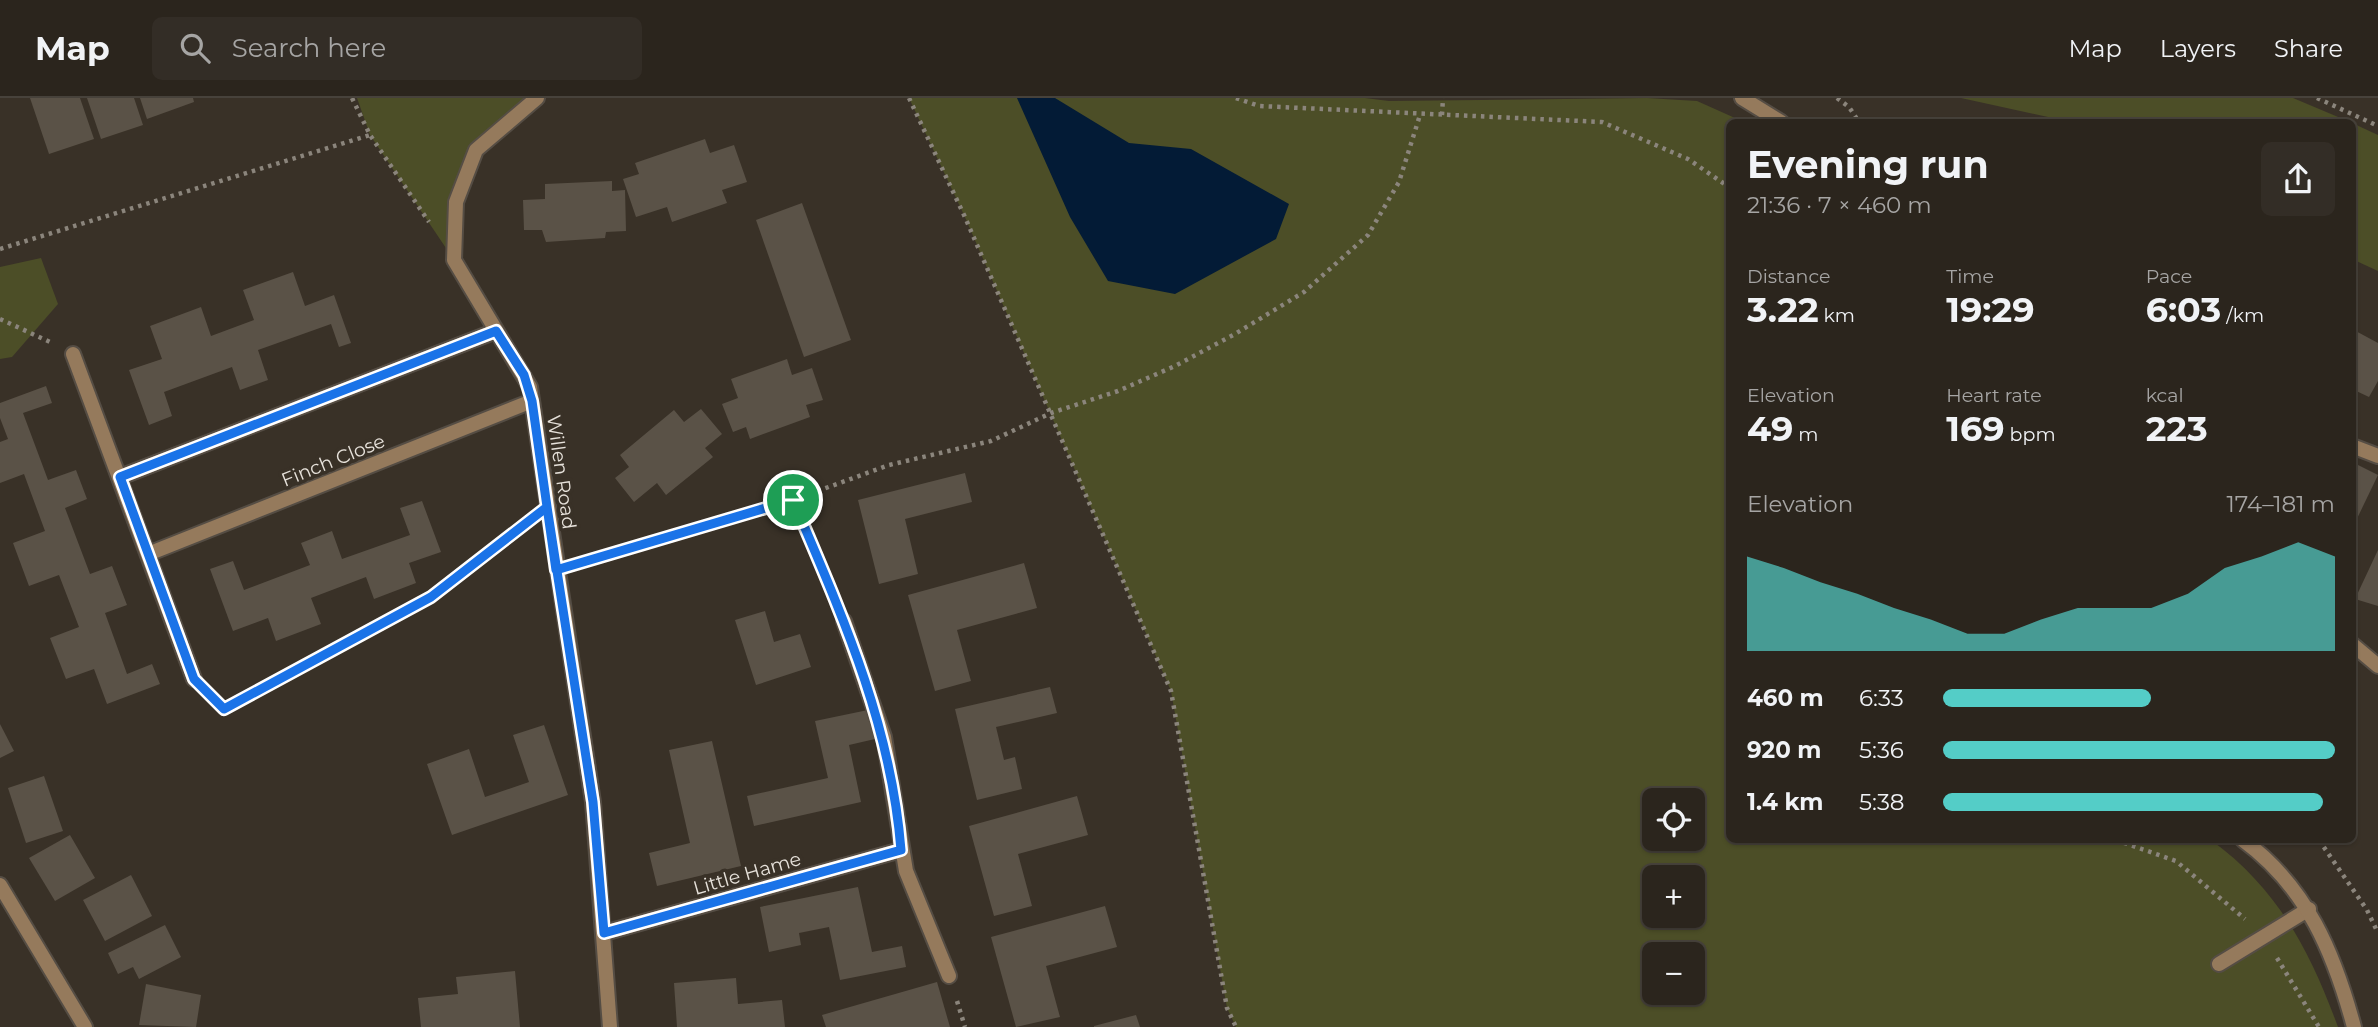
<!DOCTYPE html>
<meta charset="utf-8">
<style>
:root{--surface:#2b251d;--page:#332d26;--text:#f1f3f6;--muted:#a6a5a4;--line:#47423b;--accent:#54cdc7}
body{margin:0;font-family:Montserrat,sans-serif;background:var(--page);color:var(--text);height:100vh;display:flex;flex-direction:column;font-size:26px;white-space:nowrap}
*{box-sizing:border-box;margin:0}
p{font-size:23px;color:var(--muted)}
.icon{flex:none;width:38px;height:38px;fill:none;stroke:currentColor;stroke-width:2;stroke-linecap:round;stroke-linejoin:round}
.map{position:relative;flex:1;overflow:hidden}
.panel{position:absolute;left:1726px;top:21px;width:630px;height:724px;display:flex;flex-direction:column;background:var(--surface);border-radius:10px;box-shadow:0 2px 5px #0004,0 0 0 2px var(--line)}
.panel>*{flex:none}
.buttons{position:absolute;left:1642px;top:690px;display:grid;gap:14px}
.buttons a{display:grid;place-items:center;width:63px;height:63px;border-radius:10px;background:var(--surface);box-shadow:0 2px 5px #0004,0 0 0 2px var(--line);font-size:35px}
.pin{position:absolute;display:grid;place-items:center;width:60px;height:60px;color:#fff;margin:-30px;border:4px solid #fff;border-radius:50%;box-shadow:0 2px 7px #0007}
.round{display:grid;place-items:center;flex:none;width:74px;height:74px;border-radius:10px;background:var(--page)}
.head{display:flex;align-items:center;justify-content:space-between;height:119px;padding:0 21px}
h1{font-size:38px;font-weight:700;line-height:52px}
.metrics{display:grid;grid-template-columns:repeat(3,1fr);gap:10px;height:119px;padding:7px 21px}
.metrics div{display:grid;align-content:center}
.metrics b{font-size:35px;font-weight:700}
.metrics small{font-size:19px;font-weight:400}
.metrics p{font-size:19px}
.chart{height:196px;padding:14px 21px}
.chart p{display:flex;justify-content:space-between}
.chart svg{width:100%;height:126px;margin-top:7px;fill:var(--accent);opacity:.7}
ul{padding:0 21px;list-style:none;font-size:23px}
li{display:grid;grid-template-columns:112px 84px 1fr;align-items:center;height:52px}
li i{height:18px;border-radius:9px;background:var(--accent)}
header{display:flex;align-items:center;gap:42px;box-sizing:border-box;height:98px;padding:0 35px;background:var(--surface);border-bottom:2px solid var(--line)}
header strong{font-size:33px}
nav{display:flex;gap:38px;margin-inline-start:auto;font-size:24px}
.search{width:490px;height:63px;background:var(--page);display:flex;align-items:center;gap:18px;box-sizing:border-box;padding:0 24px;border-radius:10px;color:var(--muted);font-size:26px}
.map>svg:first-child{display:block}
</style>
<header>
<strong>Map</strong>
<div class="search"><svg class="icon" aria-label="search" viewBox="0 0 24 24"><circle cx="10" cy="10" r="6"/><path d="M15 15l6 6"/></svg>Search here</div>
<nav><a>Map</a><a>Layers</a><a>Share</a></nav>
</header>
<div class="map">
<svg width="2378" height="929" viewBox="0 0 2378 929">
<rect width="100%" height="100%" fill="#393127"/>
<g fill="#4c4e27" fill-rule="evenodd">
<polygon points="357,0 537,0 476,52 456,104 454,162 370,37"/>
<path d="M 909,0 L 1365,0 L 1389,3 L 1647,0 L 1697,3 L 1744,24 L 1729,24 L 1729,742 L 2211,742 C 2278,791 2310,853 2338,929 L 1236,929 L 1227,910 L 1171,593 L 964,117 ZM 1654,702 L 1692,702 L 1692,740 L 1654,740 ZM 1654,779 L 1692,779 L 1692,817 L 1654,817 ZM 1654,856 L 1692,856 L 1692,894 L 1654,894 Z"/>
<polygon points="1961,0 2293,0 2350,24 2071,24"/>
<polygon points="2352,25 2378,37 2378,173 2352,161"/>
<polygon points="41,160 58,206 12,259 0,261 0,169"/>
</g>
<polygon fill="#031b36" points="1017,0 1055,0 1129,45 1191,51 1289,106 1276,141 1175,196 1108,183 1070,119"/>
<g fill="#5a5247">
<polygon points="30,0 80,0 94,41 49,56"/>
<polygon points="87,0 134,0 143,27 101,41"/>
<polygon points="140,0 193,0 194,4 147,21"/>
<polygon points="705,41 710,55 734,47 747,84 722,92 727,105 672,124 667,109 636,119 623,81 639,76 635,65"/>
<polygon points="612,83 612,93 625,92 626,133 606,134 605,140 546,144 542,132 524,132 523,102 545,101 545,86"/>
<polygon points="802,105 851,242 804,259 756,122"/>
<polygon points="293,174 305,208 334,197 351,245 339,249 331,226 258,252 268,282 240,292 232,269 164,294 172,318 149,327 129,272 162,261 150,228 201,209 211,238 254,222 243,192"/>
<polygon points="2352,231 2378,245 2378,283 2369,299 2352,291"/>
<polygon points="787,261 792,277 812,270 823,302 806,307 810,319 750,341 746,329 733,334 722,306 738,300 731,281"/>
<polygon points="46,288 52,305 23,315 48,382 76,372 87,401 65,410 90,476 112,468 127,507 105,515 127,576 152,566 160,586 107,606 94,571 66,581 50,540 79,529 59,477 29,488 13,445 45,433 24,376 0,385 0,344 8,341 0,320 0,305"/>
<polygon points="701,311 722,336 705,350 713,359 666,397 657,385 634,404 615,380 629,369 620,357 674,312 684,324"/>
<polygon points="2352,364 2378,377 2352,431"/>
<polygon points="965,375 972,404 905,421 918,476 879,486 858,402"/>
<polygon points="422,403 441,454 409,465 416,485 374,501 366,479 311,500 321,526 276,543 268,520 233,533 210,471 233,463 244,492 310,467 301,445 332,433 342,461 410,437 400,410"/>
<polygon points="2378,452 2378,508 2355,501"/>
<polygon points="1024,465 1037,510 957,532 971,583 935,593 908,497"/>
<polygon points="765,513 774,544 800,536 811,569 756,587 735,522"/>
<polygon points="1050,589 1057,615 996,629 1004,662 1015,659 1022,691 977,702 955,611"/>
<polygon points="868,612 875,641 849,647 861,704 754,728 747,698 828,680 815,623"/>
<polygon points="0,626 14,653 0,660"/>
<polygon points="544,627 568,697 452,737 427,666 469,651 485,699 529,684 513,637"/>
<polygon points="712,643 741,768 657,788 649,755 690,745 669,652"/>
<polygon points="44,678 63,733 26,745 8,690"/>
<polygon points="1077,698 1088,737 1018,756 1032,808 994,818 969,728"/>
<polygon points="70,737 95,780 55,803 29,760"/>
<polygon points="131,777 152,818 105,843 83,802"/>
<polygon points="858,789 872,854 902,848 906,869 840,882 829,829 799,835 801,847 769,854 760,809"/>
<polygon points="1105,808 1117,849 1046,868 1060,919 1016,929 991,839"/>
<polygon points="165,827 181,859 139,881 133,869 118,876 108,855"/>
<polygon points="515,873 520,929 421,929 418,900 458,896 456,879"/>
<polygon points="736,880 738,906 782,902 785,929 677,929 674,885"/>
<polygon points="937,884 950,929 826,929 822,917"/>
<polygon points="146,886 201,897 196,929 139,927"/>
<polygon points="1136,917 1140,929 1094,929 1094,928"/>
</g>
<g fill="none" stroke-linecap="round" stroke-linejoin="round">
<g stroke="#554d44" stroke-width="18">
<polyline id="service" points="2219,866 2309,811"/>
</g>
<g stroke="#554d44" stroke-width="18">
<g id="minor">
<polyline points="537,0 476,52 456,104 454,162 530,289 593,704 610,929"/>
<polyline points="73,256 194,581"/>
<polyline points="2352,348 2378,358"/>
<polyline points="120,379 496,233"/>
<polyline points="148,456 532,303"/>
<polyline points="844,523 884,639 906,773 949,878"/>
<polyline points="2352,546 2378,568"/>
<polyline points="0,787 85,929"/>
<polyline points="604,835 901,752"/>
</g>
</g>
<g stroke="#554d44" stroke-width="18">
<g id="tertiary">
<polyline points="1742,0 1781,24"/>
<path d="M 2243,742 C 2307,789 2334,855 2354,929"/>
</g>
</g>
<g stroke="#8b857c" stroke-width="4.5" stroke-dasharray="3.5 5" stroke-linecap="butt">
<polyline points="352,0 370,37 429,124"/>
<polyline points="909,0 964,117 1171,593 1227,910 1236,929"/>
<polyline points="1236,0 1259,8 1602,24 1688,61 1729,89"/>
<polyline points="1837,0 1849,9 1859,24"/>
<polyline points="2317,0 2378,28"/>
<polyline points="1442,17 1443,0"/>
<polyline points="0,151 370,37"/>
<polyline points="0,221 50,244"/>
<polyline points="793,402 834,500"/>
<polyline points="582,466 676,435 793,402 889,367 991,343 1051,315 1118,293 1175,268 1235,236 1304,194 1368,137 1399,84 1420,17"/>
<polyline points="212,600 224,611 431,499 524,427"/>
<polyline points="2116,742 2176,763 2245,821"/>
<polyline points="2319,742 2367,812 2378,835"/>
<polyline points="2277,860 2319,929"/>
<polyline points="957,903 965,929"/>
</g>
<use href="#service" stroke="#957a5c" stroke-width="14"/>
<use href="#minor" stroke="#957a5c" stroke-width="14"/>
<use href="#tertiary" stroke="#957a5c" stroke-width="14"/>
</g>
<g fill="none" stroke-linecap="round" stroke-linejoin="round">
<g stroke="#fff" stroke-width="14">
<path id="route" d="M 793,402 L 556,472 L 532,303 L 524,277 L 496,233 L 120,379 L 194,581 L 224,611 L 431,499 L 547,409 L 593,704 L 604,835 L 901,752 C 891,626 842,517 793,402"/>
</g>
<use href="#route" stroke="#1a73e8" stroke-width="9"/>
</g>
<g text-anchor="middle" stroke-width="7" stroke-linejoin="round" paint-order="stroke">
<g font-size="19" fill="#e7e2db" stroke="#393127">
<text transform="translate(333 362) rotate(-22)" y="7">Finch Close</text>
<text transform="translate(562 374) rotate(82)" y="7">Willen Road</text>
<text transform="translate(747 775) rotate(-16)" y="7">Little Hame</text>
</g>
</g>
</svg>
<div class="buttons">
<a><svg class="icon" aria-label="locate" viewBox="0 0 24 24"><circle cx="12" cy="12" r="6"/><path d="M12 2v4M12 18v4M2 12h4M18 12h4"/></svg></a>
<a>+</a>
<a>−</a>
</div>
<div class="pin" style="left:793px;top:402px;background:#1e9e55"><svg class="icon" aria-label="arrive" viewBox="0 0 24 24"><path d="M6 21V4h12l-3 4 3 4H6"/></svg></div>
<section class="panel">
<div class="head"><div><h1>Evening run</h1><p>21:36 · 7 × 460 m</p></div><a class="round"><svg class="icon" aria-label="share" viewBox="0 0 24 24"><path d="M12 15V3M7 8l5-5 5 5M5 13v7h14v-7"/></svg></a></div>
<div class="metrics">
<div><p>Distance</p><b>3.22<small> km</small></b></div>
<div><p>Time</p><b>19:29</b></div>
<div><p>Pace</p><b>6:03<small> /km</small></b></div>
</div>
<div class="metrics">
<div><p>Elevation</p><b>49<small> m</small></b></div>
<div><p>Heart rate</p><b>169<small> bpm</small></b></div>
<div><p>kcal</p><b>223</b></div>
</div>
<div class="chart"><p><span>Elevation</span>174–181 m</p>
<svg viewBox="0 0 160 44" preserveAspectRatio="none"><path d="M0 44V11L10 15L20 20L30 24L40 29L50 33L60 38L70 38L80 33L90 29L100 29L110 29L120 24L130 15L140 11L150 6L160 11V44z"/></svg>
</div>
<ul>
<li><b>460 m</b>6:33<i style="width:53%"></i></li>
<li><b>920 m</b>5:36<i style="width:100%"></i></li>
<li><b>1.4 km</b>5:38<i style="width:97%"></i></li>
</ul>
</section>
</div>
